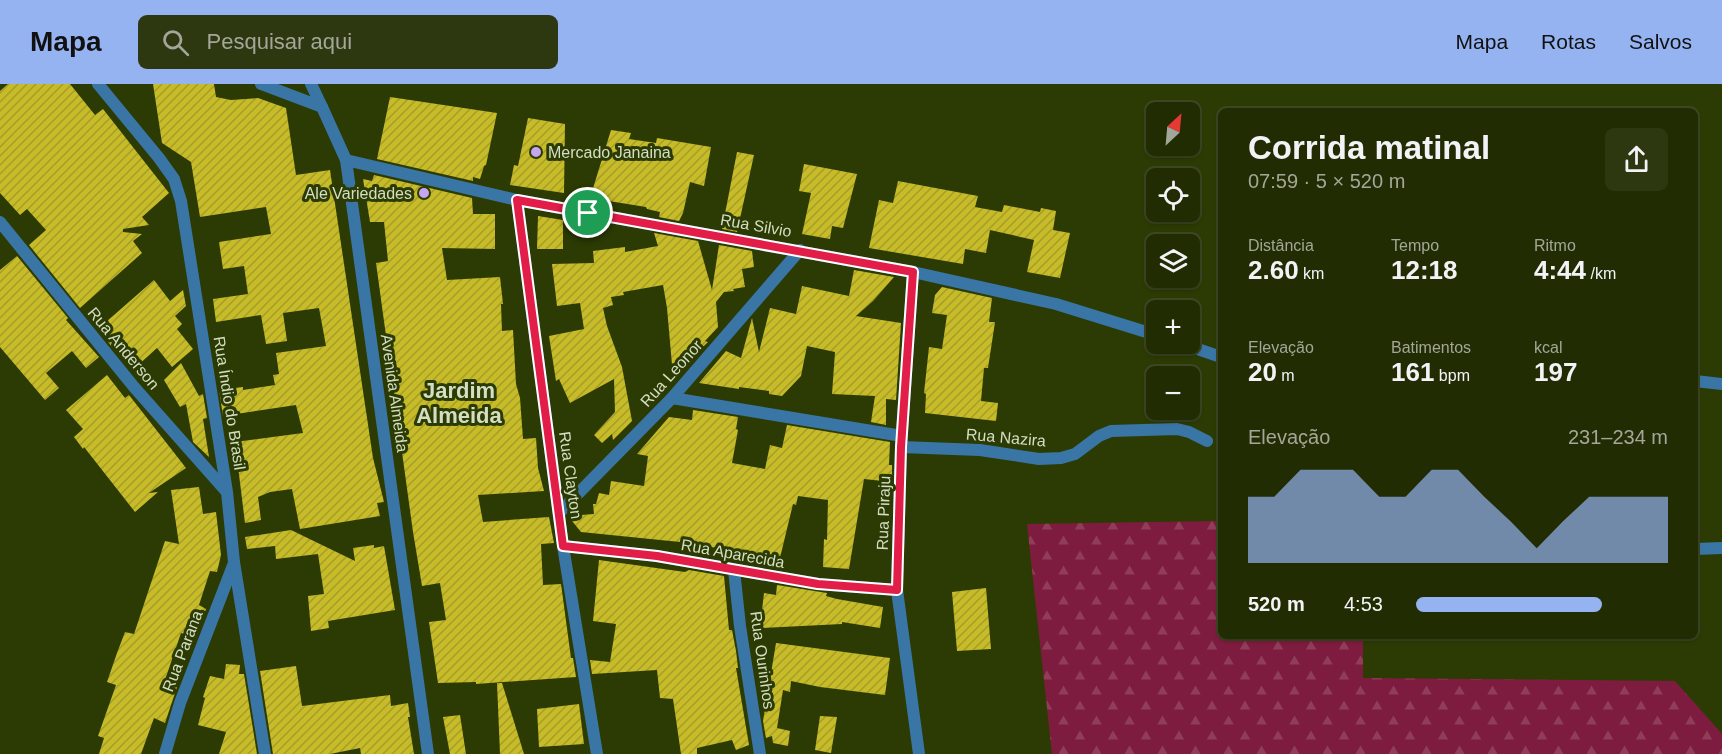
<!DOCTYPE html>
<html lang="pt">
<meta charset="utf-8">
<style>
:root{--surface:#212c02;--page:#2d3811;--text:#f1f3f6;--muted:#a2a799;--line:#3e4824;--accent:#95b2f1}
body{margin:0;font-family:Helvetica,sans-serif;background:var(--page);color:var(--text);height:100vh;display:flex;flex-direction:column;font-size:22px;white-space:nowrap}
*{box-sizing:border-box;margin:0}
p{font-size:20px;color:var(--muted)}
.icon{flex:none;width:33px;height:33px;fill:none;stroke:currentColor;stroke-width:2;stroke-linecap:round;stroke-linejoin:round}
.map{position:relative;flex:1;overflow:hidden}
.panel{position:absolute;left:1218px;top:24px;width:480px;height:531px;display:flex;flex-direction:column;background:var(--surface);border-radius:9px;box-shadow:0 2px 4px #0004,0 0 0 2px var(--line)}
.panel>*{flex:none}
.needle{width:39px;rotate:26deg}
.fabs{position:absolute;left:1146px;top:18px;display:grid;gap:12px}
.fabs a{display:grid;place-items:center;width:54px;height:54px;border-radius:9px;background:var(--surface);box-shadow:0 2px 4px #0004,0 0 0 2px var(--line);font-size:30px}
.pin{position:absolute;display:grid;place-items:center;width:51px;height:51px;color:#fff;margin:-26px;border:3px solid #fff;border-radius:50%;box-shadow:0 2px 6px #0007}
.round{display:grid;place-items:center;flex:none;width:63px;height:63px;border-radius:9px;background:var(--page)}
.head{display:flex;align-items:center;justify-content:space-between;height:102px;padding:0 30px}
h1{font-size:33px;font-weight:700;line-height:45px}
.metrics{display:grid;grid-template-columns:repeat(3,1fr);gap:9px;height:102px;padding:6px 30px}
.metrics div{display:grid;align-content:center}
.metrics b{font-size:26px;font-weight:700}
.metrics small{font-size:16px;font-weight:400}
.metrics p{font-size:16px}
.chart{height:168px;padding:12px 30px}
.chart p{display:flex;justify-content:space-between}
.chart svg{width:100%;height:108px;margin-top:6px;fill:var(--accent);opacity:.7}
ul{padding:0 30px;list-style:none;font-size:20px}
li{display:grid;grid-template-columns:96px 72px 1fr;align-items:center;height:45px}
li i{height:15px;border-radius:8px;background:var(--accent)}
header{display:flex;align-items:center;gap:36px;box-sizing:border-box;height:84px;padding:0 30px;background:var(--accent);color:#111}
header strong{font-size:28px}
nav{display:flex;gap:33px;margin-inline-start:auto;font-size:21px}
.search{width:420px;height:54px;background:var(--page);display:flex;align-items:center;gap:15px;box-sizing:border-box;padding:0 21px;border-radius:9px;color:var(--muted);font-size:22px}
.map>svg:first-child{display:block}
</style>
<header>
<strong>Mapa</strong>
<div class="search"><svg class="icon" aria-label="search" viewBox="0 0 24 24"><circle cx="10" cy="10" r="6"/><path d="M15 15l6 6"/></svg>Pesquisar aqui</div>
<nav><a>Mapa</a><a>Rotas</a><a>Salvos</a></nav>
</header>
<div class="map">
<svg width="1722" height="670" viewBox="0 0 1722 670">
<defs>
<pattern id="forest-firs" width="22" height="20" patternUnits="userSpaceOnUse" patternTransform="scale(1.5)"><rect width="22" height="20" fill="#7e1c3f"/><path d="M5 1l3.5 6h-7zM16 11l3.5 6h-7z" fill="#8f3d59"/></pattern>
<pattern id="building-hatch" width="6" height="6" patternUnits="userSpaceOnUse" patternTransform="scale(1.5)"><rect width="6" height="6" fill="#c7bb27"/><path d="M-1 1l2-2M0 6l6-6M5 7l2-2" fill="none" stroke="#a59d2c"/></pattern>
</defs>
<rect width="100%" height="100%" fill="#2c3b03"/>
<polygon fill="url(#forest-firs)" points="1221,437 1221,552 1363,552 1363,594 1675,597 1722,650 1722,670 1052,670 1027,440"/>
<g fill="url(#building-hatch)">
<polygon points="8,0 70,0 95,31 103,25 169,109 142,133 149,141 123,145 123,148 142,150 133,157 142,169 80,224 29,161 46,146 27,125 20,131 0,109 0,7"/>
<polygon points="153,0 214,0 216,13 231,16 258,14 286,24 296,91 330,86 373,374 384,418 377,419 380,432 300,445 292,405 270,408 258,413 261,436 245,439 235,358 303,349 296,321 223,332 219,306 243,303 243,306 275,301 273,291 279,290 276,269 326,262 319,224 283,229 287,257 266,260 261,231 216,238 213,215 248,210 244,182 223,185 219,158 271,150 266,123 200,133 191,78 162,59"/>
<polygon points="390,13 497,29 486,81 484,82 480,95 473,93 473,97 377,75"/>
<polygon points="528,34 565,40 564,109 510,101 514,81 518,82"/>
<polygon points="611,46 631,49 629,55 656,59 657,54 711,63 704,102 690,98 683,129 679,137 659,133 660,128 647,125 646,123 590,114"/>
<polygon points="737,68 754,71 737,148 722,145"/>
<polygon points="804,80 857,90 843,144 832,142 830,155 802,150 811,109 799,107"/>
<polygon points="374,91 472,114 473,130 495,130 495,165 442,164 447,196 500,193 503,220 501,220 502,247 513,246 516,300 520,314 523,355 536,354 538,384 544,407 478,411 483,438 549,433 554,459 541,460 543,501 561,500 571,574 573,574 576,593 476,600 476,598 438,599 429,538 446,536 440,499 422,502 413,448 376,179 388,177 384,138 370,138 363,95 372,97"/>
<polygon points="898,97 978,112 975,123 1002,128 1004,121 1040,128 1041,124 1056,127 1053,146 1070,149 1060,194 1027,188 1034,156 990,146 986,169 965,165 963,180 869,164 879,116 893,119"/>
<polygon points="538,132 563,136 563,165 537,165"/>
<polygon points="654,149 698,157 712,206 719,161 752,167 754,183 742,185 745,203 733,205 734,207 724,208 716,218 718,243 705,257 708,258 673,292 667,224 663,201 623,208 624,211 611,213 613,221 603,224 607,242 622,283 632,337 613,356 612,350 602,359 594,351 615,328 614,295 570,319 559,295 556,297 549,252 584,245 580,219 557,222 552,180 594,179 593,167 625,163 625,168 658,162"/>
<polygon points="17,172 68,234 66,236 99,273 86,284 72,267 46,289 59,304 45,316 0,263 0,186"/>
<polygon points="854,186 894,193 873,217 856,232 901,239 896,316 886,315 886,341 871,338 875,312 832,310 835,268 807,262 801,292 782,312 769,310 769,307 739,303 739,305 699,299 726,267 741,274 752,234 759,268 770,224 796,230 802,202 849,212"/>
<polygon points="154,196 170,217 183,206 186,222 175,232 182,240 177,245 193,265 172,283 157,264 136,283 117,259 112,263 98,245"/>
<polygon points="942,203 992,214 989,238 995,238 988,284 984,284 981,317 998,319 996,337 925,329 926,310 924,309 929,263 942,265 947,231 932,229 935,211"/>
<polygon points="181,279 199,312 203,310 207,334 203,335 209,373 193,358 186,320 180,323 164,296"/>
<polygon points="107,291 125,314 129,311 186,384 149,409 158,408 135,428 84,363 83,365 74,353 83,345 66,326"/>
<polygon points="693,326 738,333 736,345 738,346 732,379 765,385 770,361 782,364 787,341 890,358 889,381 892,381 892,398 864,395 849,485 823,483 824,455 827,456 828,416 798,412 796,421 793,420 779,478 735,468 740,466 690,461 690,459 581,448 568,432 594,430 593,420 596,420 599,409 609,411 611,397 644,402 648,372 637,370 669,333 692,336"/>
<polygon points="199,403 203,430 216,428 221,471 217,488 210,487 199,521 206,525 196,554 181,549 164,599 177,603 165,639 154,634 141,670 99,670 104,654 98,652 116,601 107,598 117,569 125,548 134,550 165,457 179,460 171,406"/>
<polygon points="291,446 355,477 353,464 374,461 374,464 384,462 395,526 328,537 329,544 311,547 308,512 324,510 318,470 276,475 275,462 247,465 245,453"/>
<polygon points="599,476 685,488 689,486 724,492 729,546 732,546 736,567 738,584 736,584 749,661 736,666 732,656 697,664 697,670 681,670 673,615 660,614 657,586 592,590 590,576 610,578 616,540 593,537"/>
<polygon points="777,501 827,509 826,512 837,515 883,523 880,544 842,538 842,540 760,544 764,509 776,511"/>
<polygon points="986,504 991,565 957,567 952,508"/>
<polygon points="776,559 890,574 885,611 820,603 791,597 790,608 783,606 777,644 790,647 788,662 773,659 772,652 766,654 763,637"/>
<polygon points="226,580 240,581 239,590 244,590 257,670 219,670 226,648 198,641 205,614 203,613 210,592 224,595"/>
<polygon points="296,582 302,622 390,611 391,622 408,619 410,633 408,633 414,670 361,670 360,664 330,670 273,670 260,587"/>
<polygon points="497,599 502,599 524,670 500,670"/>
<polygon points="579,620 584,660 539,663 537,625"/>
<polygon points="460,631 466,670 450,670 443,633"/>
<polygon points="820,632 837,633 831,669 815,666"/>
</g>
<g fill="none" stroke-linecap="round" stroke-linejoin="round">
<g stroke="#3a76a5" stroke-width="12">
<polyline points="98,0 159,74 174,95 181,117 227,408 234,478 265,670"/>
<polyline points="261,0 322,23 346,76 428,670"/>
<polyline points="311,0 322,23"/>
<polyline points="346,76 517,116 913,188 1056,220 1156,251"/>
<polyline points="517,116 563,462 597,670"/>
<polyline points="0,138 134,303 226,407"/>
<polyline points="913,188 901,363 897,506 919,670"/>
<polyline points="1183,260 1221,273"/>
<polyline points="1695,297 1722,300"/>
<polyline points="672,314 902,352"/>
<polyline points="901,363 980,366 1039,375 1061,374 1075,370 1099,352 1111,347 1177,345 1189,348 1207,357"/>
<polyline points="559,429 672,314 800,166"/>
<polyline points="563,462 657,472 818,500 897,506"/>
<polyline points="1695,465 1722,464"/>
<polyline points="734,486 740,542 760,670"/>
<polyline points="165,670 180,619 234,479"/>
</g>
</g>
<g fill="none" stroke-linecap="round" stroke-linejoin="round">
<g stroke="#fff" stroke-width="12">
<polygon id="route" points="517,116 913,188 901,363 897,506 818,500 657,472 563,462"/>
</g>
<use href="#route" stroke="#e11d48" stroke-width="8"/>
</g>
<g fill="#c6a6f0" stroke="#2c3b03" stroke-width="2">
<circle cx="536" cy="68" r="6"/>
<circle cx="424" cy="109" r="6"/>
</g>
<g text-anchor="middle" stroke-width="6" stroke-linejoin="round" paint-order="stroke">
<g font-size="16" fill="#d4dec3" stroke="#2c3b03" text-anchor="start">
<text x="548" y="74">Mercado Janaina</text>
<text x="412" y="115" text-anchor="end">Ale Variedades</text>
</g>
<g font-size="16" fill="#d4dec3" stroke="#2c3b03">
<text transform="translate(756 141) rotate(10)" y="6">Rua Silvio</text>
<text transform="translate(124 264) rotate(50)" y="6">Rua Anderson</text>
<text transform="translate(671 289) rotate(-48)" y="6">Rua Leonor</text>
<text transform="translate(395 309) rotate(82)" y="6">Avenida Almeida</text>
<text transform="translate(230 319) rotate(81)" y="6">Rua Índio do Brasil</text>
<text transform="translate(1006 353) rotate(5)" y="6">Rua Nazira</text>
<text transform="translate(571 391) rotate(82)" y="6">Rua Clayton</text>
<text transform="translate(883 429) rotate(-88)" y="6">Rua Piraju</text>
<text transform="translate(733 469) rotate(10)" y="6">Rua Aparecida</text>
<text transform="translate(182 567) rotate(-69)" y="6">Rua Parana</text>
<text transform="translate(763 576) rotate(82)" y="6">Rua Ourinhos</text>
</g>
<g font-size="22" font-weight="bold" fill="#d4dec3" stroke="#2c3b03">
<text x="459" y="314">Jardim<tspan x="459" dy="25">Almeida</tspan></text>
</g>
</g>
</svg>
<div class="fabs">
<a><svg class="needle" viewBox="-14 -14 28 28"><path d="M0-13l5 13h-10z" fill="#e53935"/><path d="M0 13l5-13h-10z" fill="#a2a799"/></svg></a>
<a><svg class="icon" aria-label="locate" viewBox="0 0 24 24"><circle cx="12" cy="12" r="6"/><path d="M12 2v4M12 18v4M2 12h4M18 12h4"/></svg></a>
<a><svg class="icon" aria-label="layers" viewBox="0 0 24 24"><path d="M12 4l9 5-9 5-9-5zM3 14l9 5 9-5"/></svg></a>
<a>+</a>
<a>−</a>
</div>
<div class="pin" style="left:588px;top:129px;background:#1e9e55"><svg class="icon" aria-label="arrive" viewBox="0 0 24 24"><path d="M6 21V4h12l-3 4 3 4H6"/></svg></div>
<section class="panel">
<div class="head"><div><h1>Corrida matinal</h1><p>07:59 · 5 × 520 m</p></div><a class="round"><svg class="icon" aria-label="share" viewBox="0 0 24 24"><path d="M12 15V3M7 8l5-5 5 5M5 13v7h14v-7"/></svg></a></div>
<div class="metrics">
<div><p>Distância</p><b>2.60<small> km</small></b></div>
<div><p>Tempo</p><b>12:18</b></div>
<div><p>Ritmo</p><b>4:44<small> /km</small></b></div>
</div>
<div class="metrics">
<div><p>Elevação</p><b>20<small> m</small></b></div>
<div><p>Batimentos</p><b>161<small> bpm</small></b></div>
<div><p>kcal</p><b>197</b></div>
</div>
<div class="chart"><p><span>Elevação</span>231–234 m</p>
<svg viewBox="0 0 160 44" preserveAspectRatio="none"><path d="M0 44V17L10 17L20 6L30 6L40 6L50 17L60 17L70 6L80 6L90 17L100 27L110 38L120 27L130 17L140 17L150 17L160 17V44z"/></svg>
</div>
<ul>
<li><b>520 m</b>4:53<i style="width:74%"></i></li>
</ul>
</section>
</div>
